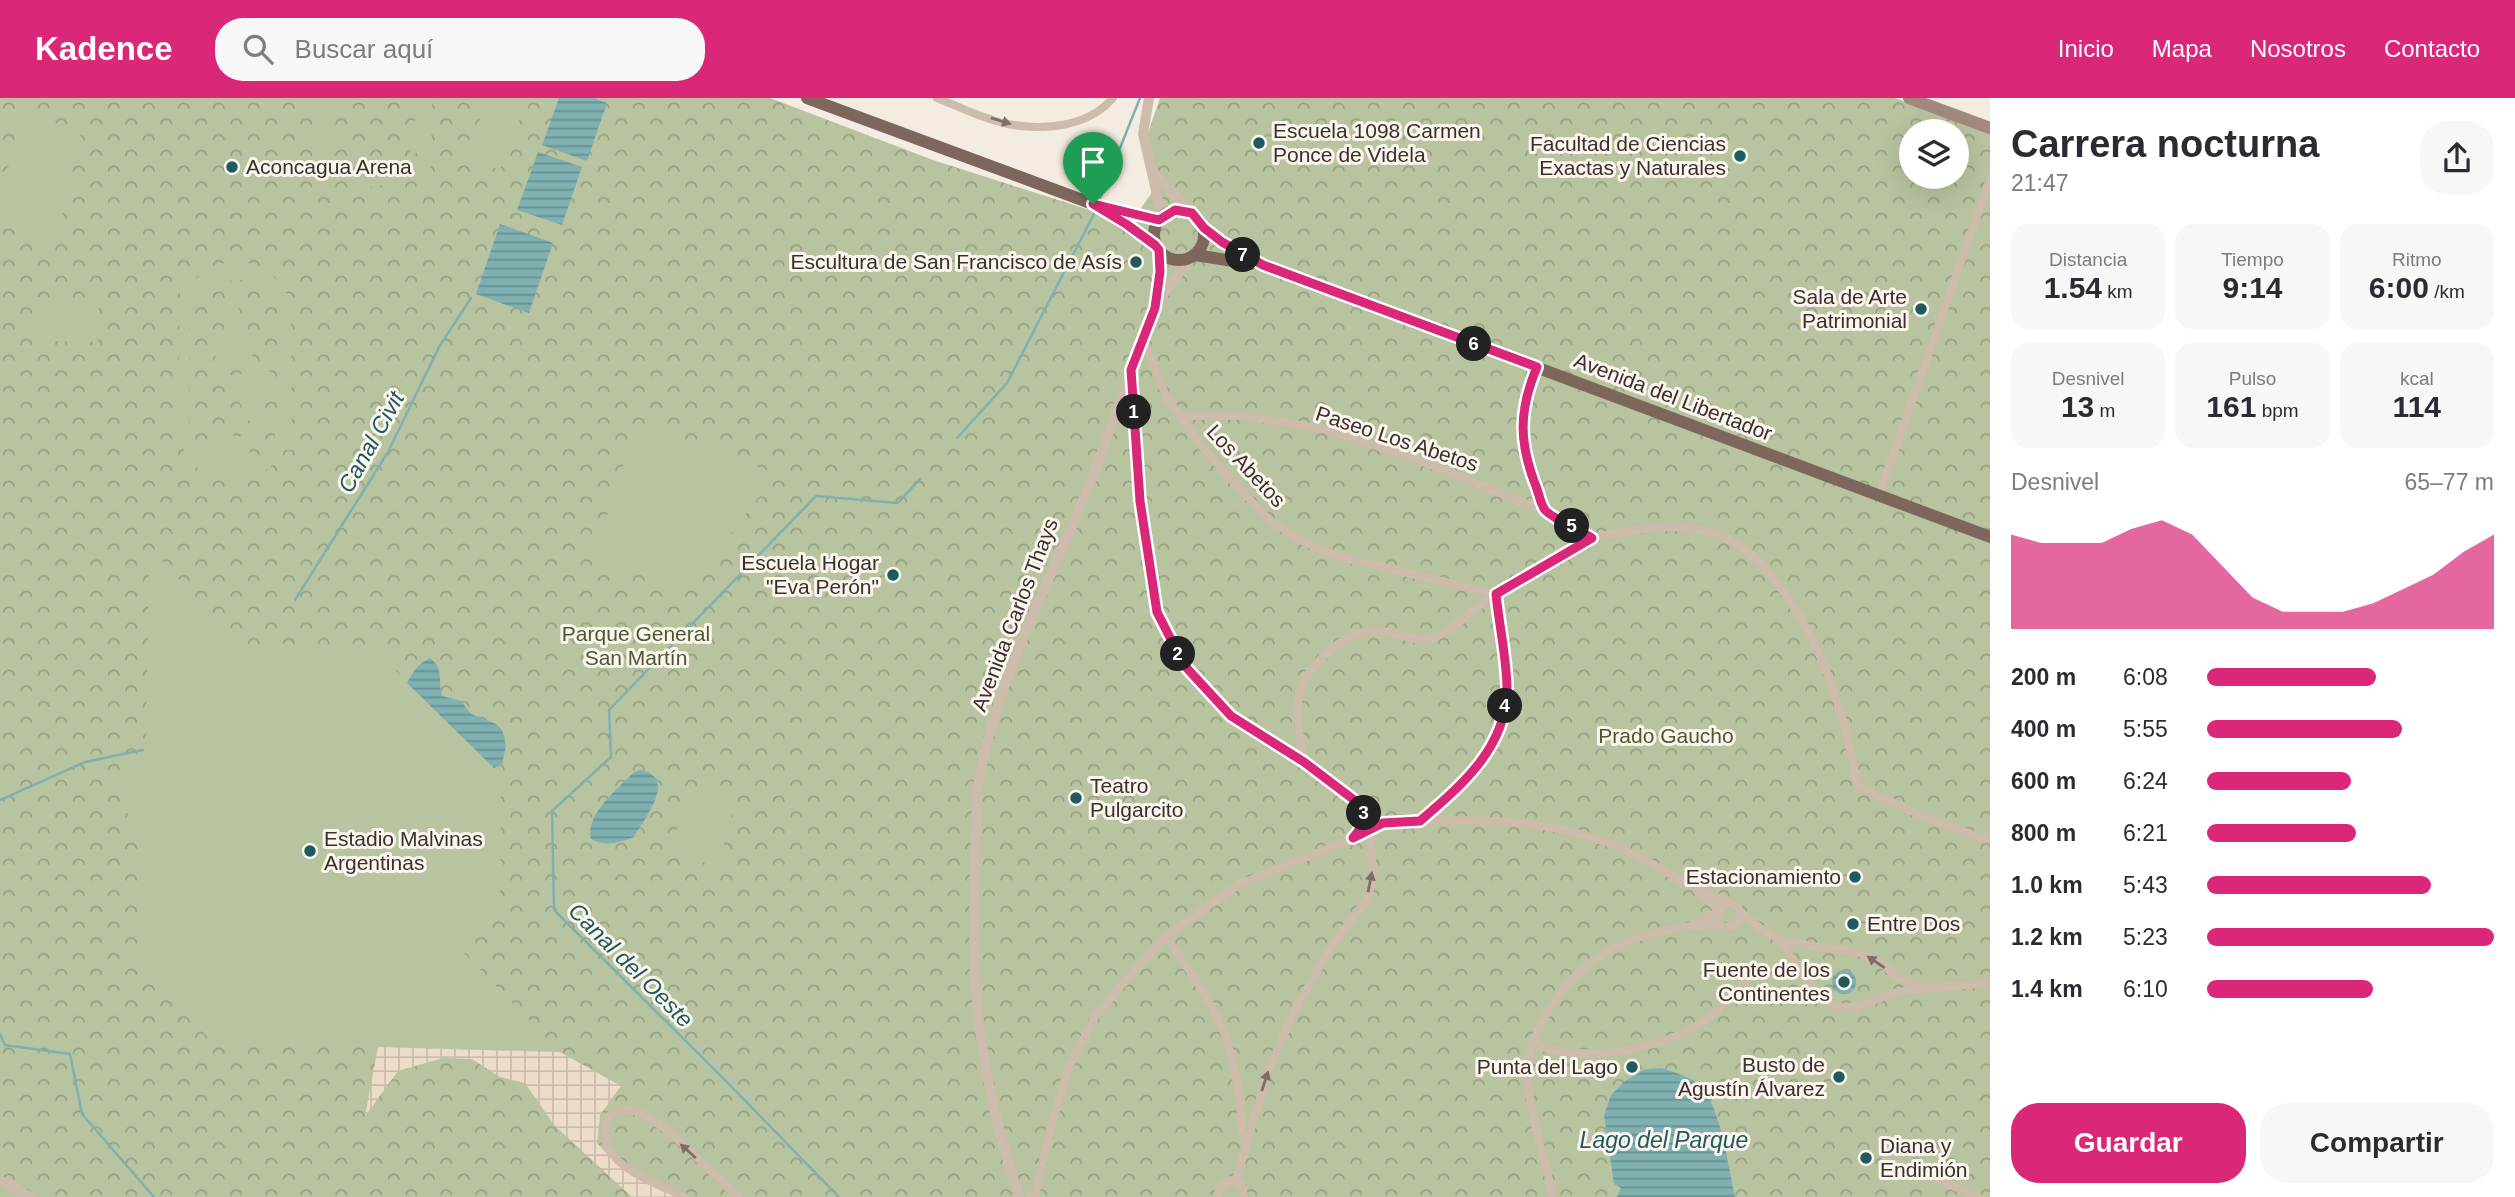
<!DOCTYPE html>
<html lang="es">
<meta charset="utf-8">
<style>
:root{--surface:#fff;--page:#f7f7f7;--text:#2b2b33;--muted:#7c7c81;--accent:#db2777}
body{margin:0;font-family:Helvetica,sans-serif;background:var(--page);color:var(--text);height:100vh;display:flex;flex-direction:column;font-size:26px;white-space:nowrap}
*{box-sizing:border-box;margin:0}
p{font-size:23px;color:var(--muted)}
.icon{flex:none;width:38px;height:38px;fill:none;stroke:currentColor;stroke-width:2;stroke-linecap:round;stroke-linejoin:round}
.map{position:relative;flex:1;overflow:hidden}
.drawer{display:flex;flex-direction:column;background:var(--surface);width:525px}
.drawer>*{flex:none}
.tools{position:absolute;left:1899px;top:21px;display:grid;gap:14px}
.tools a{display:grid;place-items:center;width:70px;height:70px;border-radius:50%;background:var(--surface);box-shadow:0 7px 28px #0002;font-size:35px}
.pin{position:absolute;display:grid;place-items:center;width:60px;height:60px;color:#fff;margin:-72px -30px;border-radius:50% 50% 50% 0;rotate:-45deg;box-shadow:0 0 7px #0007}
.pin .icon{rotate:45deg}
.km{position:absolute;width:35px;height:35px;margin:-18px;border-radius:50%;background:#222;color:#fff;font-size:19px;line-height:35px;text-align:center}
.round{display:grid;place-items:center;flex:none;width:74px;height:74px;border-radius:28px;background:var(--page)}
.summary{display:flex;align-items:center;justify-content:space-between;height:119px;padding:0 21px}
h1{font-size:38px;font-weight:700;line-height:52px}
.figures{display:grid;grid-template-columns:repeat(3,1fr);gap:10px;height:119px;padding:7px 21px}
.figures div{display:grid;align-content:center;border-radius:18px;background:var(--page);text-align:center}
.figures b{font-size:30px;font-weight:700}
.figures small{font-size:19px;font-weight:400}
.figures p{font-size:19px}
.chart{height:196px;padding:14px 21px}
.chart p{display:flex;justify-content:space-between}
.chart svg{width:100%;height:126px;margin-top:7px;fill:var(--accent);opacity:.7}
.action{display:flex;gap:14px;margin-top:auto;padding:14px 21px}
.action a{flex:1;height:80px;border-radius:28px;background:var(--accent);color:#fff;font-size:28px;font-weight:700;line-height:80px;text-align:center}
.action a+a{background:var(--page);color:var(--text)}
ul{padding:0 21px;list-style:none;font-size:23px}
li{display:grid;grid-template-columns:112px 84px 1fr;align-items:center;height:52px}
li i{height:18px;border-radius:9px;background:var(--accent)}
header{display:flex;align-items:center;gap:42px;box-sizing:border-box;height:98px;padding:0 35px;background:var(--accent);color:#fff}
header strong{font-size:33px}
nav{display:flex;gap:38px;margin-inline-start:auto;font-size:24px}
.search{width:490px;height:63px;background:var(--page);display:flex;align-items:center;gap:18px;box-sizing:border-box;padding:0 24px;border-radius:28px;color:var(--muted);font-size:26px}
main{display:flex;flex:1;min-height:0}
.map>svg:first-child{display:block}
</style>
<header>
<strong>Kadence</strong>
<div class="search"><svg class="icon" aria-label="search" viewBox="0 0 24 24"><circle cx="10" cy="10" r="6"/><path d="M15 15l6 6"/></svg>Buscar aquí</div>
<nav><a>Inicio</a><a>Mapa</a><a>Nosotros</a><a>Contacto</a></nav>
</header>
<main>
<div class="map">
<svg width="1990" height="1099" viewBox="0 0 1990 1099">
<defs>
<pattern id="park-crowns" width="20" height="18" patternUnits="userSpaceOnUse" patternTransform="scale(1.75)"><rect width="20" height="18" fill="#b8c4a0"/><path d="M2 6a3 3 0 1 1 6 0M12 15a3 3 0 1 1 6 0" fill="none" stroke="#97a083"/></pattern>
<pattern id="plaza-grid" width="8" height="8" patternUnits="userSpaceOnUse" patternTransform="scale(1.75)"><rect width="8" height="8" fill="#ecdcc8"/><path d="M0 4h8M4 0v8" fill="none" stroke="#cbbdac"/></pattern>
<pattern id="water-rules" width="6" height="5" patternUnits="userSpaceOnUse" patternTransform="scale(1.75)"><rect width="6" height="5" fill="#7fb0b2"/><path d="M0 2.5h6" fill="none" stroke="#699091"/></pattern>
</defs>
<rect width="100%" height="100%" fill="#f4ebe1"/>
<path fill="url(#park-crowns)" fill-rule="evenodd" d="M 0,0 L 770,0 L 933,62 L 1102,116 L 1134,120 L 1153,93 L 1148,35 L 1160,0 L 1895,0 L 1990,34 L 1990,1099 L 0,1099 ZM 1911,33 L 1956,33 L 1956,79 L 1911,79 Z"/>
<g fill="#b8c4a0" fill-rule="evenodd">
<path d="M 319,0 L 332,0 C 331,19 327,42 336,60 C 354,96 406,80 413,44 C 416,30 415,14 415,0 L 432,0 L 431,66 L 423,103 L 413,100 L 418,82 L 421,45 C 415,56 411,68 401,77 C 371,102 328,85 318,49 C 314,35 318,15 319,0 Z"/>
<polygon points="488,0 528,0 500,72 466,59"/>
<polygon points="20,17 82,31 57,141 0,128 0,105"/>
<path d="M 233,163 C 261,164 281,179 291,205 L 292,352 L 285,352 C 260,392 202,395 182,349 L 177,349 L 180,185 L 191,185 L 212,168 ZM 216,182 L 235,183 L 232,201 L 209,200 L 208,197 L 199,196 L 199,207 L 208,207 L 209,203 L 232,204 L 213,266 L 255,267 L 237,204 L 262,204 L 262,208 L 272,208 L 272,197 L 262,197 L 262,201 L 238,201 L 240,182 C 262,182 273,188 278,210 L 277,334 L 266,354 L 251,364 L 248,338 L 233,338 L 232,335 L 227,335 L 226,338 L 211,337 L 213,365 L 196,351 L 189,335 L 189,212 C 194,193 197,187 216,182 Z"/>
<polygon points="34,199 99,201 98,244 34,243"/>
<polygon points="270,273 260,335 262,338 259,340 225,278"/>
<polygon points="637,323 777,376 689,489 593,462"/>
<polygon points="164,356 213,390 210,395 161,360"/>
<polygon points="149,449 243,549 379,556 501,676 500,817 463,854 560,954 213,944 141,875 142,730 120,707 120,677 146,662"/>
<polygon points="687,687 736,698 719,768 671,757"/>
</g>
<polygon fill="url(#plaza-grid)" points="378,949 560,954 621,988 600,1017 597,1045 612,1061 679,1099 632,1099 554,1027 525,985 500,979 472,961 443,960 398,973 365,1018"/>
<g fill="url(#water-rules)">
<polygon points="559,0 594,0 607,5 587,63 542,47"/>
<polygon points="538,54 582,69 562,127 517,112"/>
<polygon points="500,126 553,145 529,215 476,196"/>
<path d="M 430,560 C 444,571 438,583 442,598 L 461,603 L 471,616 L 496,626 L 502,632 L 506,648 L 502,666 L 494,670 L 407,585 C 413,573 418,566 430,560 Z"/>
<path d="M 641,672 C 678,680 645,720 634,739 C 618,745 606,749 591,741 C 585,716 618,691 634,674 Z"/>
<circle cx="1844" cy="884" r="12"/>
<path d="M 1662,970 C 1676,975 1696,980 1705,993 C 1721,1016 1729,1071 1735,1099 L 1617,1099 L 1621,1090 L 1614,1086 L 1604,1017 L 1611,997 L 1625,983 L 1645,971 Z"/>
</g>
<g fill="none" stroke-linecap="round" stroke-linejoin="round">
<g stroke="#7fb0b2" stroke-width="2.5">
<polyline points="1100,100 1140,0"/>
<polyline points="957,340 1007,285 1095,114"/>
<polyline points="295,502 388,354 439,249 471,200"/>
<polyline points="0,702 85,664 143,652"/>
<polyline points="0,936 5,947 70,956 82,1016 154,1099"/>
<polyline points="839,1099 724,981 554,812 552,713 611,659 609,612 816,398 898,405 920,381"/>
</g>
<g stroke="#cdbbac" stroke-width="8">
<path d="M 937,0 C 960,9 985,22 1008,26 C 1045,33 1088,29 1113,0"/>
<polyline points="1143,241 1167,300 1202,349 1267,420 1298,441 1336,458 1496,496"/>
<path d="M 1537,269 C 1512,327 1523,357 1545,413"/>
<polyline points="1132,275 1140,403 1157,515 1184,567 1231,618 1304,664 1362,708 1371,720"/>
<polyline points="1180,318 1245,318 1323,331 1416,361 1545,413 1592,440"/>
<polyline points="1879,397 1990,81"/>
<path d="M 1304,664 C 1298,631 1290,596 1314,568 C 1333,546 1357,529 1387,534 C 1406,537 1419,547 1438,538 C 1458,528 1475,510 1493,497 C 1521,478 1559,456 1590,442 C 1603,435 1621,435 1636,432 C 1668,426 1710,428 1738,447 C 1755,457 1767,472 1779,488 C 1824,547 1844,616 1858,688 L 1922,718 L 1984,741 L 1990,741"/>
<circle cx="1369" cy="726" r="6"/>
<path d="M 1374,723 L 1383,725 C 1455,721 1528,718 1597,741 C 1629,751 1658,770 1688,786 C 1704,794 1721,800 1737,808 C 1746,821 1736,834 1721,827 L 1717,819 L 1720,809 L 1730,805"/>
<path d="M 1421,723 C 1460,688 1507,650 1507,592 C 1507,561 1499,527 1496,496"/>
<polyline points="1696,792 1718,811"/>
<polyline points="1741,814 1760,830 1779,841 1820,850 1858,854 1877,862 1897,879 1923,888"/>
<polyline points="1694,825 1717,814"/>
<path d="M 1166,838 C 1185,867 1209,898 1222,930 C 1235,962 1241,1008 1243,1041"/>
<polyline points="1779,841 1815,894 1823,902 1837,909 1857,909 1893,895 1910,892 1990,885"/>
<path d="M 1532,946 C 1585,965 1658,954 1705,922 C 1725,908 1743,886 1760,868"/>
<polyline points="1885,1062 1921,1074 1978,1099"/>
<polyline points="1236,1082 1268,973 1293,916 1330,850 1367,802 1373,779 1370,732"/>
<path d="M 685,1099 C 652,1083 587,1064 610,1017 C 617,1014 624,1011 631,1012 C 659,1016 715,1079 738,1099"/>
<polyline points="1030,1099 1036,1094 1052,1024 1069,969 1095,918 1122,887 1166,838 1238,787 1351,741 1367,732"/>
<polyline points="1218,1099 1219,1089 1231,1082 1242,1087 1244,1099"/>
<path d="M 1553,1099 C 1545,1057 1526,1011 1528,968 C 1529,951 1536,936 1543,922 C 1578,853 1648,826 1721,827"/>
</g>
<g stroke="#cdbbac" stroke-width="10">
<polyline points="1149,0 1143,36 1162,119"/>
<polyline points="1153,74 1192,115"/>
<polyline points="1156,205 1160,174 1159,152"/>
<polyline points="0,1082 30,1099"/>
<path d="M 1019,1099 C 997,1032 980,960 976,889 C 972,825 976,759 977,695 C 994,576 1058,473 1099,362 C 1111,328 1123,295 1135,262 C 1142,244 1148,224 1157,207 C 1166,190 1179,175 1191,160"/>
</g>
<polyline stroke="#a18a7d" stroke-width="12" points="1909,0 1990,30"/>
<g stroke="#7d675c" stroke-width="12">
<polyline points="807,0 1093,106 1159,122"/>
<circle cx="1179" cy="137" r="25"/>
<polyline points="1105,114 1155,147"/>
<polyline points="1204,130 1238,155 1263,167 1990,439"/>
<polyline points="1196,157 1251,166"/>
</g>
</g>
<defs><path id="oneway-solid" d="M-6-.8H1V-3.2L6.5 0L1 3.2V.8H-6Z" transform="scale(1.75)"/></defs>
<g fill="#7d6f65">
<use href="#oneway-solid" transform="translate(1001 23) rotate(17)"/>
<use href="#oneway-solid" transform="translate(1370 784) rotate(-79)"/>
<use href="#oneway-solid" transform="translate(1876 864) rotate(-146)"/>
<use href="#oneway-solid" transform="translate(1265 983) rotate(-72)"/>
<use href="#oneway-solid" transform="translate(688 1053) rotate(-138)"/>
</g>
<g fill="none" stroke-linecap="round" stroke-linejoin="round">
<g stroke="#fff" stroke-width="14">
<path id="route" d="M 1093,106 L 1159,122 L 1175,112 L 1192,115 L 1204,130 L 1222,144 L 1263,167 L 1537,269 C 1518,314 1519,346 1537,391 C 1539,397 1541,407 1545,412 C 1550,419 1582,434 1592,440 L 1496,496 C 1499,527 1507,561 1507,592 C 1506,650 1461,688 1420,723 L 1383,725 L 1353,740 C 1363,728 1365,723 1362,708 L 1304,664 L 1231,618 L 1184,567 L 1157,514 L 1140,403 L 1131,272 L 1155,210 L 1160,174 L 1159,152 L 1155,147 L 1126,126 Z"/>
</g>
<use href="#route" stroke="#db2777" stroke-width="9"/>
</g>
<g fill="#1f5a5e" stroke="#fbf5ee" stroke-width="2.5">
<circle cx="1259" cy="45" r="7"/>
<circle cx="1740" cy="58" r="7"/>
<circle cx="232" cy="69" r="7"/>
<circle cx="1136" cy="164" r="7"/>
<circle cx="1921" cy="211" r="7"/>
<circle cx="893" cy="477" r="7"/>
<circle cx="1076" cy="700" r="7"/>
<circle cx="310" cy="753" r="7"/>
<circle cx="1855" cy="779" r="7"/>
<circle cx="1853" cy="826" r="7"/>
<circle cx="1844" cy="884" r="7"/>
<circle cx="1632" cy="969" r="7"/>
<circle cx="1839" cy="979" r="7"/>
<circle cx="1866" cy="1060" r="7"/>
</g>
<g text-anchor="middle" stroke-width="6" stroke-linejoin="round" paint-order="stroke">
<g font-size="21" fill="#3b302b" stroke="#fbf5ee" text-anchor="end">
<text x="1273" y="40" text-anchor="start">Escuela 1098 Carmen<tspan x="1273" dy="24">Ponce de Videla</tspan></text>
<text x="1726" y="53">Facultad de Ciencias<tspan x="1726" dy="24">Exactas y Naturales</tspan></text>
<text x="246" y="76" text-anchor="start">Aconcagua Arena</text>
<text x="1122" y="171">Escultura de San Francisco de Asís</text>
<text x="1907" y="206">Sala de Arte<tspan x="1907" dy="24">Patrimonial</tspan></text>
<text x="879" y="472">Escuela Hogar<tspan x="879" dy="24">"Eva Perón"</tspan></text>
<text x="1090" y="695" text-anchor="start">Teatro<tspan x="1090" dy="24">Pulgarcito</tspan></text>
<text x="324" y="748" text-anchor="start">Estadio Malvinas<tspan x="324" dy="24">Argentinas</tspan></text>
<text x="1841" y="786">Estacionamiento</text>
<text x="1867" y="833" text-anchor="start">Entre Dos</text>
<text x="1830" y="879">Fuente de los<tspan x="1830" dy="24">Continentes</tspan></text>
<text x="1825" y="974">Busto de<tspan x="1825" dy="24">Agustín Álvarez</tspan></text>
<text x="1618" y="976">Punta del Lago</text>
<text x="1880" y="1055" text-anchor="start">Diana y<tspan x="1880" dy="24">Endimión</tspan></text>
</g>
<g font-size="21" fill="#3b302b" stroke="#fbf5ee">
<text transform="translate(1673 299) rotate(21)" y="7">Avenida del Libertador</text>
<text transform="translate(1397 341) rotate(18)" y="7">Paseo Los Abetos</text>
<text transform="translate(1246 368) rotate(47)" y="7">Los Abetos</text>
<text transform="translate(1015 517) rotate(-69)" y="7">Avenida Carlos Thays</text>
</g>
<g font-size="21" fill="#4a5a2e" stroke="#fbf5ee">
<text x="636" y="543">Parque General<tspan x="636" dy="24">San Martín</tspan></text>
<text x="1666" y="645">Prado Gaucho</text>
</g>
<g font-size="23" font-style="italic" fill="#1f5a5e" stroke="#fbf5ee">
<text transform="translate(371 344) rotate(-61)" y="8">Canal Civit</text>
<text transform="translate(631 867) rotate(45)" y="8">Canal del Oeste</text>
<text x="1664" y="1050">Lago del Parque</text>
</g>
</g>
</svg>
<div class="tools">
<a><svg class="icon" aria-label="layers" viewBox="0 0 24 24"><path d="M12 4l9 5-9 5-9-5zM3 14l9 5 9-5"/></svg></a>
</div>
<div class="pin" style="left:1093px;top:106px;background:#1e9e55"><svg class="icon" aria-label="arrive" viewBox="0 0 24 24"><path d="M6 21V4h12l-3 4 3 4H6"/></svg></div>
<b class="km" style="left:1134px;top:314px">1</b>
<b class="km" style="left:1178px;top:556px">2</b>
<b class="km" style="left:1364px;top:715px">3</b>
<b class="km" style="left:1505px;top:608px">4</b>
<b class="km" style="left:1572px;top:428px">5</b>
<b class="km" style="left:1474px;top:246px">6</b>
<b class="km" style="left:1243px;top:157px">7</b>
</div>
<section class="drawer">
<div class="summary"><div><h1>Carrera nocturna</h1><p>21:47</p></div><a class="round"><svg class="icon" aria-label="share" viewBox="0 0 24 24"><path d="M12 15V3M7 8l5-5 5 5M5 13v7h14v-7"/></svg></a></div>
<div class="figures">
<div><p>Distancia</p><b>1.54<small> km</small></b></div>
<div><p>Tiempo</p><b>9:14</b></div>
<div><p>Ritmo</p><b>6:00<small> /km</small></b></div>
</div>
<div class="figures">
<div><p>Desnivel</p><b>13<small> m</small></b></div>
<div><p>Pulso</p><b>161<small> bpm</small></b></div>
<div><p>kcal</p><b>114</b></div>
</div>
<div class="chart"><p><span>Desnivel</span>65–77 m</p>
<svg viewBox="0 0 160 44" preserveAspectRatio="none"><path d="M0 44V11L10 14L20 14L30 14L40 9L50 6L60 11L70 22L80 33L90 38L100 38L110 38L120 35L130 30L140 25L150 17L160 11V44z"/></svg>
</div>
<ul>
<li><b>200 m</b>6:08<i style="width:59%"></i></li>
<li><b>400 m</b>5:55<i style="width:68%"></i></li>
<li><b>600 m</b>6:24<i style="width:50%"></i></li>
<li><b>800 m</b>6:21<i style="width:52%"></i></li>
<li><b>1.0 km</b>5:43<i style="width:78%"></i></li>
<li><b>1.2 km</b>5:23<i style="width:100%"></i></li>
<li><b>1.4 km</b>6:10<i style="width:58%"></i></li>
</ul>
<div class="action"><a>Guardar</a><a>Compartir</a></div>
</section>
</main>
